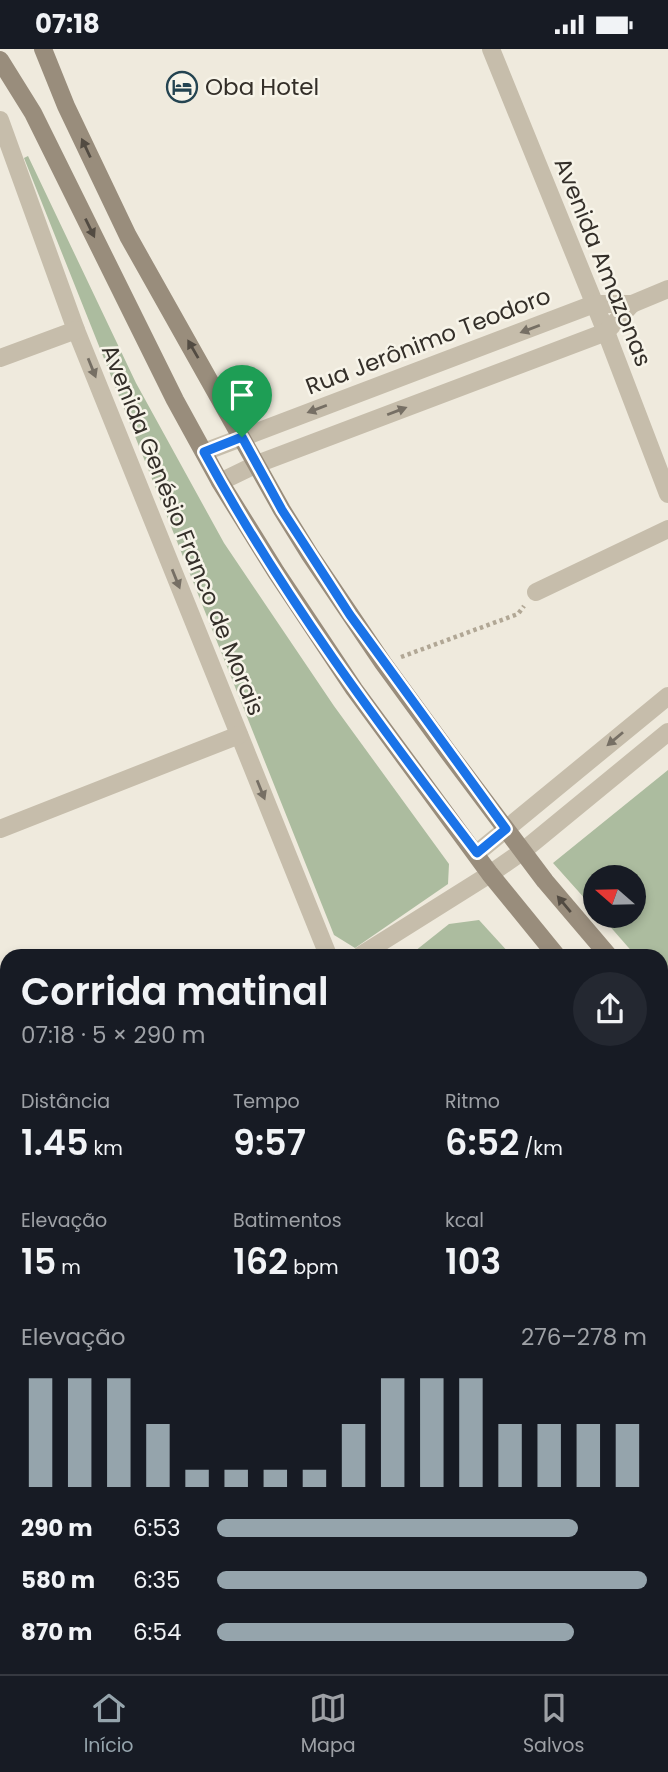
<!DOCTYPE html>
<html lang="pt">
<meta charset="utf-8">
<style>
:root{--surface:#171b24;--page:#242831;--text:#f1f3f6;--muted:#9ea1a6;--line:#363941;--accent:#95a4ac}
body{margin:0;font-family:Poppins,sans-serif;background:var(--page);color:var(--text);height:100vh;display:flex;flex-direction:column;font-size:26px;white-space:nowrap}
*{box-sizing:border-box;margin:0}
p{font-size:23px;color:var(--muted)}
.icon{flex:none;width:38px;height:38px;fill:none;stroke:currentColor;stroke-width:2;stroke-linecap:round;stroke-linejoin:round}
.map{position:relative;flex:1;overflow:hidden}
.drawer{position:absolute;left:0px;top:900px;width:668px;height:726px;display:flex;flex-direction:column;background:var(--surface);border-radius:21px 21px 0 0;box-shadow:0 4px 10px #0003}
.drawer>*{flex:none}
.needle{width:46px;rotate:290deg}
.buttons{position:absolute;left:583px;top:816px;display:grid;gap:14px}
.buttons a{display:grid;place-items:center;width:63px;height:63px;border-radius:50%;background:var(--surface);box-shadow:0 4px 10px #0003;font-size:35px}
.pin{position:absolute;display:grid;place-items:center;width:60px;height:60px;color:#fff;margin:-72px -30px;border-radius:50% 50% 50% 0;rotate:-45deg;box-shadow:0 0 7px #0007}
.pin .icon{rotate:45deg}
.round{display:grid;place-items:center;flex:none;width:74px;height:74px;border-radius:37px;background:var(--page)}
.summary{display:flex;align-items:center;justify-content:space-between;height:119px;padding:0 21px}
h1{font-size:38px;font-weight:600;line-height:52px}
.metrics{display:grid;grid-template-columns:repeat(3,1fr);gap:10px;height:119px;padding:7px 21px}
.metrics div{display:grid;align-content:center}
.metrics b{font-size:35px;font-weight:600}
.metrics small{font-size:19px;font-weight:400}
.metrics p{font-size:19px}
.chart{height:196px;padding:14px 21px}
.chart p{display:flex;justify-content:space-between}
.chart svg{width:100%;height:126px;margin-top:7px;stroke:var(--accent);stroke-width:6}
ul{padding:0 21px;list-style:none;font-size:23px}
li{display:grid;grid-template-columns:112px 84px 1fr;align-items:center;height:52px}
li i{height:18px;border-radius:9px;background:var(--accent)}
.status{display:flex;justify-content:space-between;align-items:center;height:49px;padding:0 35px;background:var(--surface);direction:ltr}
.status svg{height:19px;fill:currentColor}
.dock{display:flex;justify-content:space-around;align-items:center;height:98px;border-top:2px solid var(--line);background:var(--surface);font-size:19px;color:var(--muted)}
.dock a{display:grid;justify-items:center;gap:4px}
.dock .current{color:var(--accent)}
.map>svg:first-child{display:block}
</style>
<div class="status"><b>07:18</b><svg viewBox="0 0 49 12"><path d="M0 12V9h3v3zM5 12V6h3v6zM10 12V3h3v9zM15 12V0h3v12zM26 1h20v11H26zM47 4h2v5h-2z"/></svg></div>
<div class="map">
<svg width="668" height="1625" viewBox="0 0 668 1625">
<rect width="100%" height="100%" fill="#efeadd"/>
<g fill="#acbc9f">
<polygon points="28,107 136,334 224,494 334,657 449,815 448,835 355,899 334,886 24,109"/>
<polygon points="668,721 668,943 662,936 662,906 635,906 600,866 634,866 634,828 595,828 595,861 553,814"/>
<polygon points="479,871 511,906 410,906 449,875"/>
<polygon points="662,1069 668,1076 668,1164 662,1167"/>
</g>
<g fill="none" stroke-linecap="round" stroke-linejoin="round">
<polyline stroke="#b1a795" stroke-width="4.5" stroke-dasharray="3.5 3.5" stroke-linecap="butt" points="401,608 518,565 524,557"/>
<g stroke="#c6bdab" stroke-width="18">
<polyline points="491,0 606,283 668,445"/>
<polyline points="0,71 76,281 328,906"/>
<polyline points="0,309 76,281"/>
<polyline points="204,403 594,255 632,255 668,240"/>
<polyline points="220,433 257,415 606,283 632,255"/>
<polyline points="536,543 668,480"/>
<polyline points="0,780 239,686"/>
<polyline points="477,804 668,647"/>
<polyline points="361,906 490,825 523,802 668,683"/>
<polyline points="662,1169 668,1167"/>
<polyline points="0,1184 7,1201"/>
<polyline points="0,1244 7,1241"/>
<polyline points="662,1495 668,1492"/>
<polyline points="173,1619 175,1625"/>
<polyline points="612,1619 615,1625"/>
<polyline points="354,1625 369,1619"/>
</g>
<g stroke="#998d7c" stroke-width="18">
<polyline points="43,0 66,57 128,187 282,461 310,506 383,614 448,703 545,832 608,906"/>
<polyline points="0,11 33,64 175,351 220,433 276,523 354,640 490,825 556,906"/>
<polyline points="662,968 668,976"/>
<polyline points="662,1029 668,1037"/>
</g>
</g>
<defs><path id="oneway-solid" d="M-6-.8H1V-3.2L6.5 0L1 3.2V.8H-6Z" transform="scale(1.75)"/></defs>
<g fill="#524b42">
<use href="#oneway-solid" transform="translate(86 99) rotate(-115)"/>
<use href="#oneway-solid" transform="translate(90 179) rotate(64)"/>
<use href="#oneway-solid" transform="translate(193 300) rotate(-120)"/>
<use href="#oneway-solid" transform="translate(564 855) rotate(-130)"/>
</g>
<g fill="#766f64">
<use href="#oneway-solid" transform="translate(530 280) rotate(159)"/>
<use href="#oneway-solid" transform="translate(92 319) rotate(68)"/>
<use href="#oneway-solid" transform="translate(317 360) rotate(159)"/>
<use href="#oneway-solid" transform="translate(397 362) rotate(-21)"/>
<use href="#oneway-solid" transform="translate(176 530) rotate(68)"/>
<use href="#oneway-solid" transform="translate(615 690) rotate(140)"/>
<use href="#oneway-solid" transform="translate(261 741) rotate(68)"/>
</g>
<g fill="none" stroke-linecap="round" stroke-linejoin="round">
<g stroke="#fff" stroke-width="14">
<path id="route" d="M 242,388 L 282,461 L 350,566 L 506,780 L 477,804 C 379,676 281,545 204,403 Z"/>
</g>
<use href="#route" stroke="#1a73e8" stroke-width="9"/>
</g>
<defs>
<g id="hotel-ring" transform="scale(1.575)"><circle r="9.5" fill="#f7f4e9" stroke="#244451" stroke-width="1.5"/><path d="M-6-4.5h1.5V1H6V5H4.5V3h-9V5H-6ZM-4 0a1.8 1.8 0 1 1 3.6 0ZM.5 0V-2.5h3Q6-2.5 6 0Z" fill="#244451"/></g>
</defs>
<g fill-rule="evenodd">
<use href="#hotel-ring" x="182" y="38"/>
</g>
<g text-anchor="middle" stroke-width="5" stroke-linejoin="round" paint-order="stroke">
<g font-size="23" fill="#342f29" stroke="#f7f4e9" text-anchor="start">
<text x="205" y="46">Oba Hotel</text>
</g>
<g font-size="23" fill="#342f29" stroke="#f7f4e9">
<text transform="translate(603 213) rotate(68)" y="8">Avenida Amazonas</text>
<text transform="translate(428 292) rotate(-21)" y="8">Rua Jerônimo Teodoro</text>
<text transform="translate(183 481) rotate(68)" y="8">Avenida Genésio Franco de Morais</text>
</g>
</g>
</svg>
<div class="buttons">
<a><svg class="needle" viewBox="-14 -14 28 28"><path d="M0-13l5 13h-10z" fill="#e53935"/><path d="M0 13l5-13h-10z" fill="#9ea1a6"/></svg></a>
</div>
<div class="pin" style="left:242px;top:388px;background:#1e9e55"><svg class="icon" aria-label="arrive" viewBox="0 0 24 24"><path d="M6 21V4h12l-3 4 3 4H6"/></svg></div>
<section class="drawer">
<div class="summary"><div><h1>Corrida matinal</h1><p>07:18 · 5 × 290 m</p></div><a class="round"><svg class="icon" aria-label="share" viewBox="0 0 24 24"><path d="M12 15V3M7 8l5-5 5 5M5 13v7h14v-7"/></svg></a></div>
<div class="metrics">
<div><p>Distância</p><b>1.45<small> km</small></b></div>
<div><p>Tempo</p><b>9:57</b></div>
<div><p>Ritmo</p><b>6:52<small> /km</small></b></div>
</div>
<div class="metrics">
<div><p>Elevação</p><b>15<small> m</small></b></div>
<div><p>Batimentos</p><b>162<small> bpm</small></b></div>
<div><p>kcal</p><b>103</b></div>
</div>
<div class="chart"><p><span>Elevação</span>276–278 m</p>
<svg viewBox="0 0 160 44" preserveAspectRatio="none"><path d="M5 44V6M15 44V6M25 44V6M35 44V22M45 44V38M55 44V38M65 44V38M75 44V38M85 44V22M95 44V6M105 44V6M115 44V6M125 44V22M135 44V22M145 44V22M155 44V22"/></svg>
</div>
<ul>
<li><b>290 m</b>6:53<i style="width:84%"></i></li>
<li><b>580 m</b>6:35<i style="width:100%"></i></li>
<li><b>870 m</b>6:54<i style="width:83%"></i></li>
</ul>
</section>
</div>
<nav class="dock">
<a class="current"><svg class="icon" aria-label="home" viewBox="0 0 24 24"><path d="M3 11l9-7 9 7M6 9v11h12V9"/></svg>Início</a>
<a><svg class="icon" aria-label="map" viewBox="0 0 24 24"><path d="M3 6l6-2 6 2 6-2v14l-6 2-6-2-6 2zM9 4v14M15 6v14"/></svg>Mapa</a>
<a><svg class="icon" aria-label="saved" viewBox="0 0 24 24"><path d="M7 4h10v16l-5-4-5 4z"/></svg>Salvos</a>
</nav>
